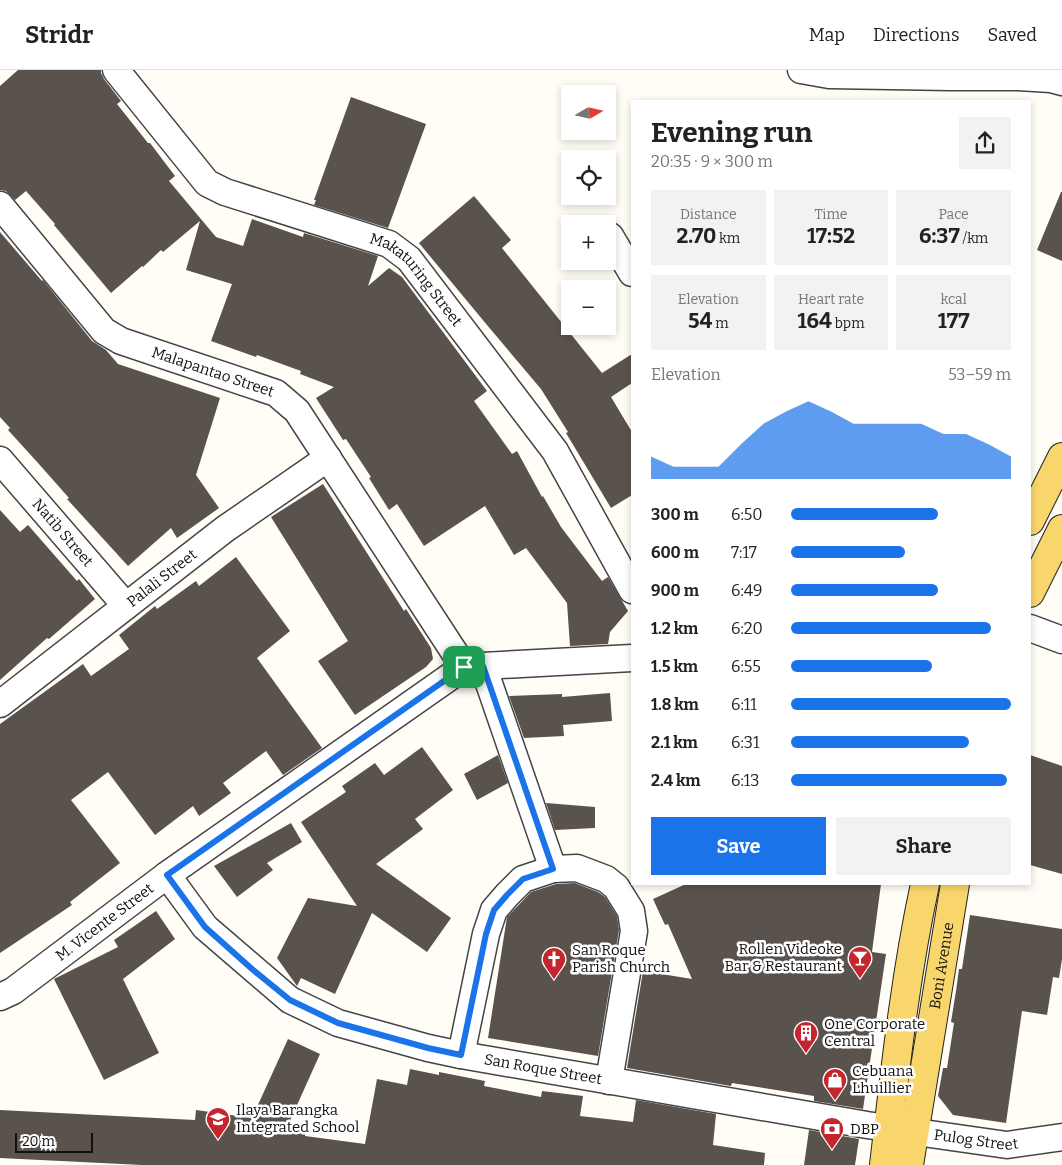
<!DOCTYPE html>
<meta charset="utf-8">
<style>
:root{--surface:#fff;--page:#f2f2f2;--text:#222;--muted:#767676;--line:#e0e0e0;--accent:#1a73e8}
body{margin:0;font-family:Bitter,serif;background:var(--page);color:var(--text);height:100vh;display:flex;flex-direction:column;font-size:19px;white-space:nowrap}
*{box-sizing:border-box;margin:0}
p{font-size:16px;color:var(--muted)}
.icon{flex:none;width:28px;height:28px;fill:none;stroke:currentColor;stroke-width:2;stroke-linecap:round;stroke-linejoin:round}
.map{position:relative;flex:1;overflow:hidden}
.drawer{position:absolute;left:631px;top:30px;width:400px;height:785px;display:flex;flex-direction:column;background:var(--surface);border-radius:0px;box-shadow:0 2px 8px #0003}
.drawer>*{flex:none}
.needle{width:32px;rotate:81deg}
.tools{position:absolute;left:561px;top:15px;display:grid;gap:10px}
.tools a{display:grid;place-items:center;width:55px;height:55px;border-radius:0px;background:var(--surface);box-shadow:0 2px 8px #0003;font-size:25px}
.scale{position:absolute;left:15px;bottom:12px;width:78px;box-sizing:border-box;padding-left:5px;border:2px solid #111;border-top:0;font-size:14px;line-height:18px;white-space:nowrap;color:#111;-webkit-text-stroke:4px #fff;paint-order:stroke}
.pin{position:absolute;display:grid;place-items:center;width:42px;height:42px;color:#fff;margin:-21px;border-radius:10px;box-shadow:0 2px 8px #0006}
.round{display:grid;place-items:center;flex:none;width:52px;height:52px;border-radius:0px;background:var(--page)}
.overview{display:flex;align-items:center;justify-content:space-between;height:85px;padding:0 20px}
h1{font-size:28px;font-weight:700;line-height:38px}
.metrics{display:grid;grid-template-columns:repeat(3,1fr);gap:8px;height:85px;padding:5px 20px}
.metrics div{display:grid;align-content:center;border-radius:0px;background:var(--page);text-align:center}
.metrics b{font-size:21px;font-weight:700}
.metrics small{font-size:14px;font-weight:400}
.metrics p{font-size:14px}
.chart{height:140px;padding:10px 20px}
.chart p{display:flex;justify-content:space-between}
.chart svg{width:100%;height:90px;margin-top:5px;fill:var(--accent);opacity:.7}
.primary-button{display:flex;gap:10px;margin-top:auto;padding:10px 20px}
.primary-button a{flex:1;height:58px;border-radius:0px;background:var(--accent);color:#fff;font-size:20px;font-weight:700;line-height:58px;text-align:center}
.primary-button a+a{background:var(--page);color:var(--text)}
ul{padding:0 20px;list-style:none;font-size:16px}
li{display:grid;grid-template-columns:80px 60px 1fr;align-items:center;height:38px}
li i{height:12px;border-radius:6px;background:var(--accent)}
header{display:flex;align-items:center;gap:30px;box-sizing:border-box;height:70px;padding:0 25px;background:var(--surface);border-bottom:1px solid var(--line)}
header strong{font-size:24px}
nav{display:flex;gap:28px;margin-inline-start:auto;font-size:18px}
.map>svg:first-child{display:block}
</style>
<header>
<strong>Stridr</strong>
<nav><a>Map</a><a>Directions</a><a>Saved</a></nav>
</header>
<div class="map">
<svg width="1062" height="1095" viewBox="0 0 1062 1095">
<rect width="100%" height="100%" fill="#fffdf5"/>
<g fill="#5a524d">
<polygon points="18,0 101,0 101,3 104,9 121,31 117,34 148,73 150,73 175,106 169,111 216,167 243,176 252,149 303,167 304,163 378,186 368,216 389,198 402,207 487,321 474,331 512,384 517,381 542,427 543,426 561,457 602,511 608,507 628,541 610,562 608,574 570,576 567,533 526,478 514,485 485,436 424,476 397,434 389,440 369,408 371,407 346,369 343,370 316,328 334,317 300,304 301,301 257,285 256,287 211,271 232,214 186,200 200,151 163,182 161,180 143,197 142,196 111,223 54,155 55,154 26,121 15,130 6,121 0,120 0,16"/>
<polygon points="351,27 426,54 388,158 314,135 316,130 314,130"/>
<polygon points="1061,122 1062,122 1062,191 1037,180"/>
<polygon points="474,126 511,170 502,178 602,303 632,284 632,313 611,327 632,362 632,425 611,438 566,363 568,362 541,319 487,255 419,173"/>
<polygon points="0,162 42,211 43,210 92,271 106,280 118,294 220,328 196,405 219,438 177,468 171,458 128,496 67,429 69,428 38,393 8,360 10,358 0,347"/>
<polygon points="323,414 404,541 406,539 431,578 433,589 426,597 355,645 318,591 348,571 271,447"/>
<polygon points="0,440 20,462 28,455 77,511 79,509 95,529 49,569 47,568 0,610"/>
<polygon points="236,487 290,561 257,588 322,678 283,705 266,681 223,713 231,723 199,746 193,736 155,765 108,702 71,730 120,793 70,832 72,835 0,883 0,654 83,594 91,606 129,579 119,565 155,536 157,539 196,511 199,516"/>
<polygon points="610,623 612,651 563,655 564,666 524,668 509,626 562,624 562,627"/>
<polygon points="422,677 453,720 415,749 423,759 376,794 451,848 427,882 372,843 335,924 301,908 297,916 277,888 308,828 357,836 301,752 346,722 342,716 375,693 384,705"/>
<polygon points="498,685 508,713 477,730 464,704"/>
<polygon points="1030,685 1062,696 1062,804 1030,795"/>
<polygon points="546,733 595,737 595,758 555,760"/>
<polygon points="291,753 302,772 267,793 273,800 237,827 214,796"/>
<polygon points="575,813 598,822 605,827 617,846 619,860 598,986 488,968 507,847 531,822 556,814"/>
<polygon points="686,814 881,814 872,882 886,884 863,1039 814,1031 814,1026 732,1013 731,1016 627,998 643,901 692,909 668,854 665,855 653,829"/>
<polygon points="156,841 175,869 123,909 159,983 104,1010 54,909 118,877 114,870"/>
<polygon points="970,845 1062,859 1062,889 1059,908 1053,907 1047,945 1022,941 1006,1053 953,1045 938,1026 943,998 947,998 954,953 951,952 956,921 959,899 962,899"/>
<polygon points="288,969 320,984 289,1053 307,1055 305,1066 365,1074 377,1009 407,1015 410,999 439,1005 439,1002 485,1011 484,1016 541,1027 542,1021 583,1026 580,1046 633,1052 636,1030 716,1044 713,1075 765,1083 764,1095 142,1095 0,1088 0,1040 195,1050 196,1040 252,1048"/>
<polygon points="809,1060 859,1069 855,1095 804,1095"/>
</g>
<g fill="none" stroke-linecap="round" stroke-linejoin="round">
<g stroke="#444" stroke-width="29">
<g id="minor">
<path id="s1" d="M 116,0 L 207,113 L 225,122 L 389,174 L 409,189 L 555,381 L 632,520"/>
<polyline points="801,0 829,5 951,7 1018,7 1051,9 1062,12"/>
<path id="s2" d="M 0,135 L 104,261 L 121,271 L 276,323 L 297,341 L 464,597"/>
<polyline points="610,166 632,203"/>
<path id="s3" d="M 0,390 L 126,536"/>
<polyline points="1030,558 1062,570"/>
<polyline points="483,596 553,799"/>
<path id="s4" d="M 0,634 L 225,459 L 328,388"/>
<path id="s5" d="M 167,805 L 205,857 L 290,930 L 338,953 L 428,978 L 461,985 L 867,1055 L 1007,1075 L 1062,1067"/>
<path id="s6" d="M 0,927 L 13,921 L 167,805 L 464,597 L 632,588"/>
<polyline points="461,985 486,864 494,840 507,825 523,809 553,799 577,798 606,809 616,817 631,841 634,861 609,1011"/>
</g>
</g>
<g stroke="#222" stroke-width="30">
<g id="major">
<polyline points="1030,451 1062,387"/>
<polyline points="1030,523 1062,459"/>
<path d="M 884,1095 C 895,1001 905,907 925,814"/>
<path id="s7" d="M 909,1095 L 955,814"/>
</g>
</g>
<use href="#minor" stroke="#fff" stroke-width="26"/>
<use href="#major" stroke="#f9d66b" stroke-width="28"/>
</g>
<g fill="none" stroke-linecap="round" stroke-linejoin="round">
<g stroke="#fff" stroke-width="10">
<polygon id="route" points="483,596 553,799 523,809 507,825 494,840 486,864 461,985 428,978 338,953 290,930 252,899 205,857 167,805 464,597"/>
</g>
<use href="#route" stroke="#1a73e8" stroke-width="6"/>
</g>
<defs>
<g id="bar-pin" transform="scale(1.25)"><path d="M0 17L-7.5 6A9.5 9.5 0 1 1 7.5 6Z" fill="#c4262e" stroke="#fff"/><path d="M-6-5H6L.8 .8V4.5H3.5V6h-7V4.5H-.8V.8Z" fill="#fff"/></g>
<g id="church-pin" transform="scale(1.25)"><path d="M0 17L-7.5 6A9.5 9.5 0 1 1 7.5 6Z" fill="#c4262e" stroke="#fff"/><path d="M-1.2-6h2.4v3.5h3.3v2.4h-3.3V6h-2.4V-.1h-3.3v-2.4h3.3Z" fill="#fff"/></g>
<g id="building-pin" transform="scale(1.25)"><path d="M0 17L-7.5 6A9.5 9.5 0 1 1 7.5 6Z" fill="#c4262e" stroke="#fff"/><path d="M-4-6H4V6H1V3H-1V6H-4ZM-2.5-4.3h1.7v1.8h-1.7ZM.8-4.3h1.7v1.8H.8ZM-2.5-1h1.7V.8h-1.7ZM.8-1h1.7V.8H.8Z" fill="#fff"/></g>
<g id="shop-pin" transform="scale(1.25)"><path d="M0 17L-7.5 6A9.5 9.5 0 1 1 7.5 6Z" fill="#c4262e" stroke="#fff"/><path d="M-5-2.5h2.3a2.7 3.5 0 0 1 5.4 0H5L5.5 6h-11ZM-1.5-2.5h3a1.5 2.3 0 0 0-3 0Z" fill="#fff"/></g>
<g id="school-pin" transform="scale(1.25)"><path d="M0 17L-7.5 6A9.5 9.5 0 1 1 7.5 6Z" fill="#c4262e" stroke="#fff"/><path d="M0-5L7-2L0 1L-7-2ZM-4 1L0 2.5L4 1V4Q0 6-4 4Z" fill="#fff"/></g>
<g id="bank-pin" transform="scale(1.25)"><path d="M0 17L-7.5 6A9.5 9.5 0 1 1 7.5 6Z" fill="#c4262e" stroke="#fff"/><path d="M-6-4H6V4H-6ZM0-2.3a2.3 2.3 0 1 0 0 4.6a2.3 2.3 0 1 0 0-4.6Z" fill="#fff"/></g>
</defs>
<g fill-rule="evenodd">
<use href="#bar-pin" x="860" y="888"/>
<use href="#church-pin" x="554" y="889"/>
<use href="#building-pin" x="806" y="963"/>
<use href="#shop-pin" x="835" y="1010"/>
<use href="#school-pin" x="218" y="1049"/>
<use href="#bank-pin" x="832" y="1059"/>
</g>
<g text-anchor="middle" stroke-width="5" stroke-linejoin="round" paint-order="stroke">
<g font-size="15" fill="#111" stroke="#fff">
<text dy="5" stroke="none"><textPath href="#s1" startOffset="381">Makaturing Street</textPath></text>
<text dy="5" stroke="none"><textPath href="#s2" startOffset="280">Malapantao Street</textPath></text>
<text dy="5" stroke="none"><textPath href="#s3" startOffset="96">Natib Street</textPath></text>
<text dy="5" stroke="none"><textPath href="#s4" startOffset="205">Palali Street</textPath></text>
<text dy="5" stroke="none"><textPath href="#s6" startOffset="129">M. Vicente Street</textPath></text>
<text dy="5" stroke="none"><textPath href="#s7" startOffset="202">Boni Avenue</textPath></text>
<text dy="5" stroke="none"><textPath href="#s5" startOffset="440">San Roque Street</textPath></text>
<text dy="5" stroke="none"><textPath href="#s5" startOffset="879">Pulog Street</textPath></text>
</g>
<g font-size="15" fill="#111" stroke="#fff" text-anchor="start">
<text x="842" y="884" text-anchor="end">Rollen Videoke<tspan x="842" dy="17">Bar &amp; Restaurant</tspan></text>
<text x="572" y="885">San Roque<tspan x="572" dy="17">Parish Church</tspan></text>
<text x="824" y="959">One Corporate<tspan x="824" dy="17">Central</tspan></text>
<text x="852" y="1006">Cebuana<tspan x="852" dy="17">Lhuillier</tspan></text>
<text x="236" y="1045">Ilaya Barangka<tspan x="236" dy="17">Integrated School</tspan></text>
<text x="850" y="1064">DBP</text>
</g>
</g>
</svg>
<div class="tools">
<a><svg class="needle" viewBox="-14 -14 28 28"><path d="M0-13l5 13h-10z" fill="#e53935"/><path d="M0 13l5-13h-10z" fill="#767676"/></svg></a>
<a><svg class="icon" aria-label="locate" viewBox="0 0 24 24"><circle cx="12" cy="12" r="6"/><path d="M12 2v4M12 18v4M2 12h4M18 12h4"/></svg></a>
<a>+</a>
<a>−</a>
</div>
<div class="scale">20 m</div>
<div class="pin" style="left:464px;top:597px;background:#1e9e55"><svg class="icon" aria-label="arrive" viewBox="0 0 24 24"><path d="M6 21V4h12l-3 4 3 4H6"/></svg></div>
<section class="drawer">
<div class="overview"><div><h1>Evening run</h1><p>20:35 · 9 × 300 m</p></div><a class="round"><svg class="icon" aria-label="share" viewBox="0 0 24 24"><path d="M12 15V3M7 8l5-5 5 5M5 13v7h14v-7"/></svg></a></div>
<div class="metrics">
<div><p>Distance</p><b>2.70<small> km</small></b></div>
<div><p>Time</p><b>17:52</b></div>
<div><p>Pace</p><b>6:37<small> /km</small></b></div>
</div>
<div class="metrics">
<div><p>Elevation</p><b>54<small> m</small></b></div>
<div><p>Heart rate</p><b>164<small> bpm</small></b></div>
<div><p>kcal</p><b>177</b></div>
</div>
<div class="chart"><p><span>Elevation</span>53–59 m</p>
<svg viewBox="0 0 160 44" preserveAspectRatio="none"><path d="M0 44V33L10 38L20 38L30 38L40 27L50 17L60 11L70 6L80 11L90 17L100 17L110 17L120 17L130 22L140 22L150 27L160 33V44z"/></svg>
</div>
<ul>
<li><b>300 m</b>6:50<i style="width:67%"></i></li>
<li><b>600 m</b>7:17<i style="width:52%"></i></li>
<li><b>900 m</b>6:49<i style="width:67%"></i></li>
<li><b>1.2 km</b>6:20<i style="width:91%"></i></li>
<li><b>1.5 km</b>6:55<i style="width:64%"></i></li>
<li><b>1.8 km</b>6:11<i style="width:100%"></i></li>
<li><b>2.1 km</b>6:31<i style="width:81%"></i></li>
<li><b>2.4 km</b>6:13<i style="width:98%"></i></li>
</ul>
<div class="primary-button"><a>Save</a><a>Share</a></div>
</section>
</div>
